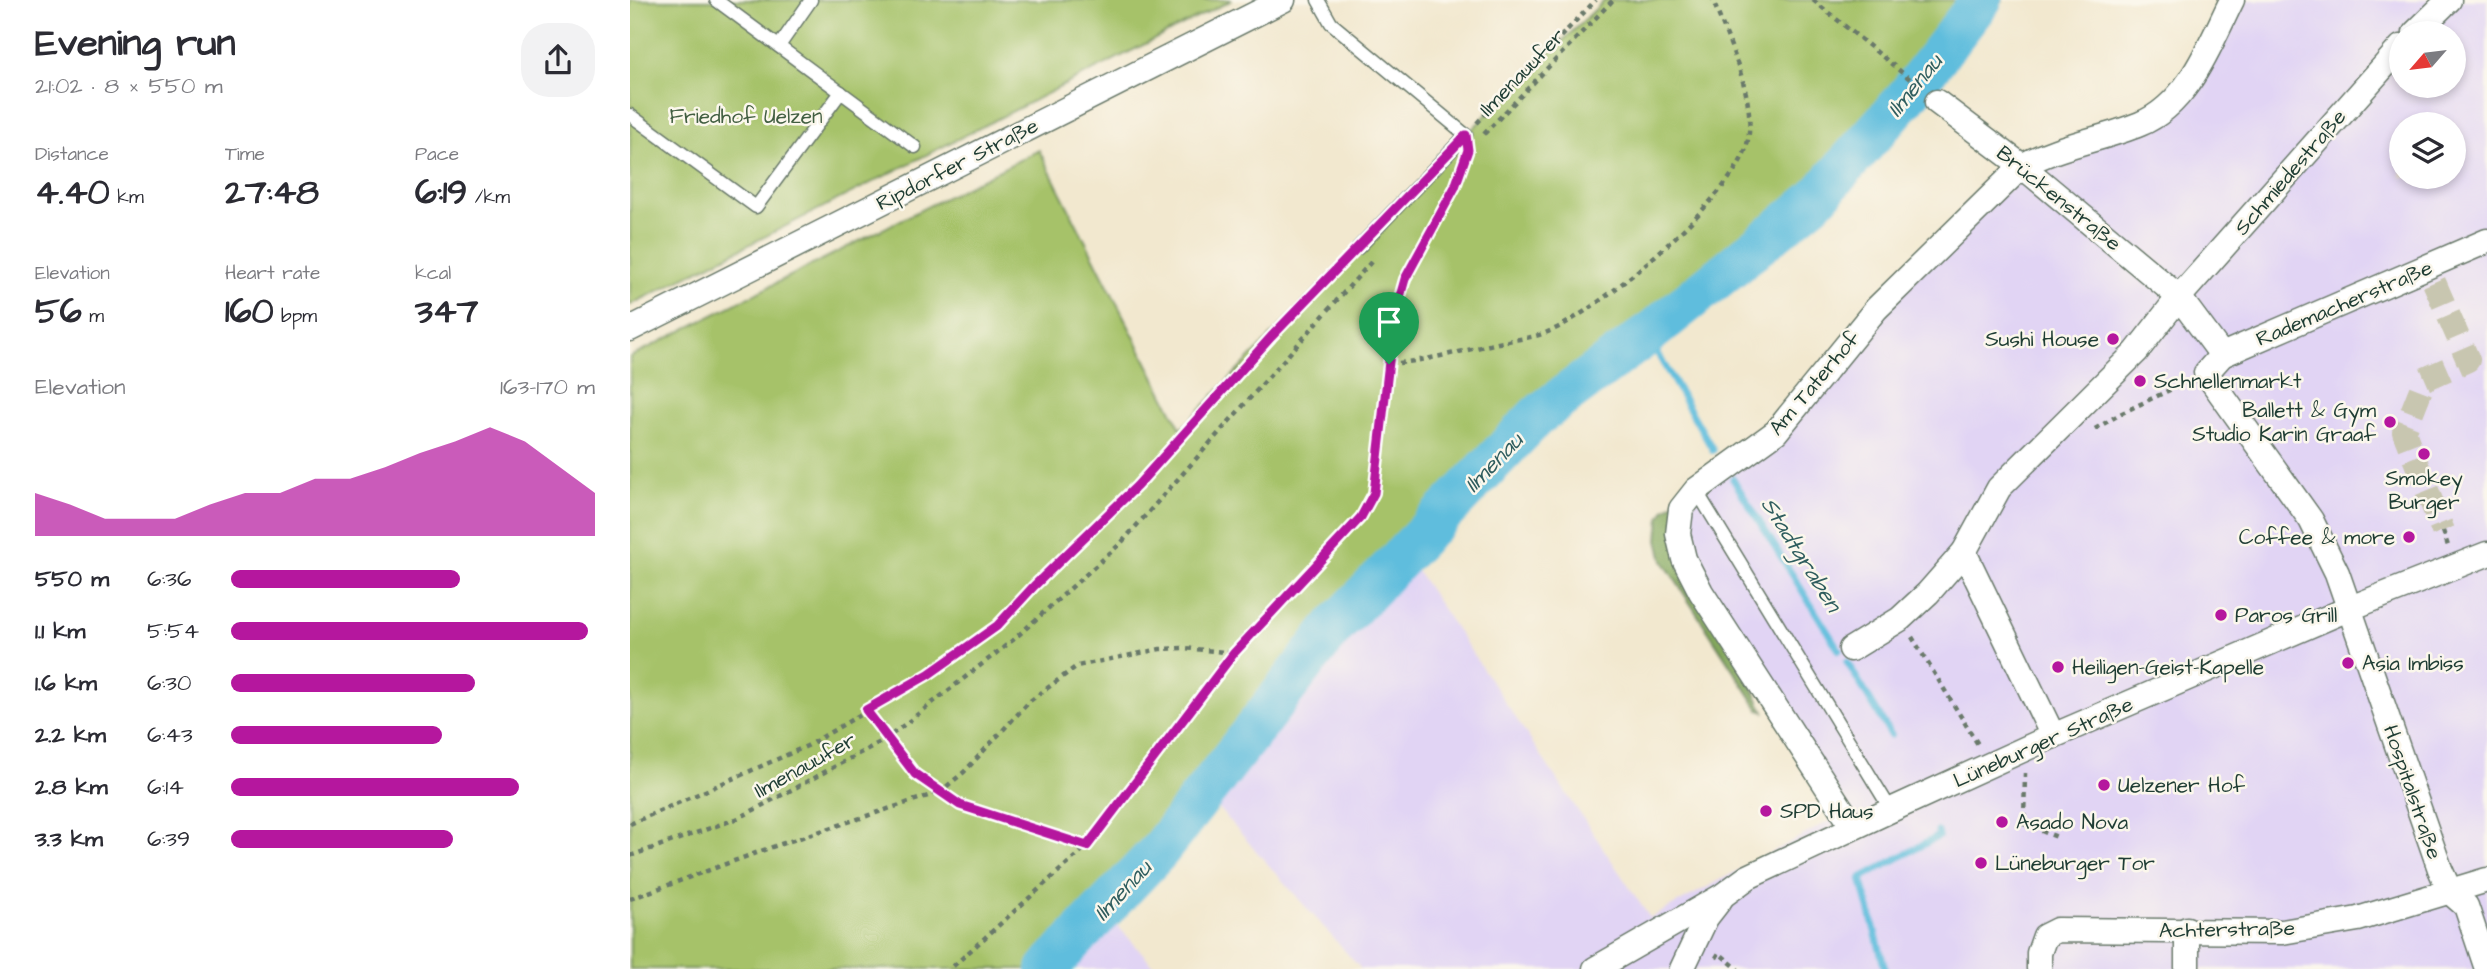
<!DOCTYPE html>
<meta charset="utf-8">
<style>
:root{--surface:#fff;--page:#f2f2f3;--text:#2b2b33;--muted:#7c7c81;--accent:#b5179e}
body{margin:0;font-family:"Architects Daughter",sans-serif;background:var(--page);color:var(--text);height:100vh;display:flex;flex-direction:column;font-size:26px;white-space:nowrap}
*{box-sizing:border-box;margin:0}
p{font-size:23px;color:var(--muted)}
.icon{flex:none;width:38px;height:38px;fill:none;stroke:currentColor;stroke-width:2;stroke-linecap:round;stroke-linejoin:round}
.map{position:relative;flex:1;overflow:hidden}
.drawer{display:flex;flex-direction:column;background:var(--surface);width:630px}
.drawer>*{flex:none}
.needle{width:46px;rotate:242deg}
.buttons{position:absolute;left:1759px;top:21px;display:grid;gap:14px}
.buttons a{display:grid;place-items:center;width:77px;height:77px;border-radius:50%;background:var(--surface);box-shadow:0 4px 10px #0003;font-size:35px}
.pin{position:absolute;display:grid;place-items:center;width:60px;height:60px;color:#fff;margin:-72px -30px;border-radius:50% 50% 50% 0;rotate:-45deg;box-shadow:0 0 7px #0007}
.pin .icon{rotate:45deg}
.round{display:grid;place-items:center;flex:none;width:74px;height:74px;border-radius:28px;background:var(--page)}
.headline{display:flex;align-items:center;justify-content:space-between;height:119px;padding:0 35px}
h1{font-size:38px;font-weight:700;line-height:52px}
.stats{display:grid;grid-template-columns:repeat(3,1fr);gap:10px;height:119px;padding:7px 35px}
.stats div{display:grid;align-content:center}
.stats b{font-size:35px;font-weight:700}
.stats small{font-size:19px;font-weight:400}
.stats p{font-size:19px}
.chart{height:196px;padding:14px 35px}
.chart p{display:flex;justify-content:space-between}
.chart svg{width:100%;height:126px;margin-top:7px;fill:var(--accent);opacity:.7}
ul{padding:0 35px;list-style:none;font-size:23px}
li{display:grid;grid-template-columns:112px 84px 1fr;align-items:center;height:52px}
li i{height:18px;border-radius:9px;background:var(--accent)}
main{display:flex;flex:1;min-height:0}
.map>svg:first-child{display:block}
</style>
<main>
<section class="drawer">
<div class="headline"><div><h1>Evening run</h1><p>21:02 · 8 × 550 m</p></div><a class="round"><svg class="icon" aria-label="share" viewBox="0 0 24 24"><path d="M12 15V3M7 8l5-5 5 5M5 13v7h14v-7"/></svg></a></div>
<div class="stats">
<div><p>Distance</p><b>4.40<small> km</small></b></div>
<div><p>Time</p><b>27:48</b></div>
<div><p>Pace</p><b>6:19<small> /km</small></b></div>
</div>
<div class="stats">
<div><p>Elevation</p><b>56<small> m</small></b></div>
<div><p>Heart rate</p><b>160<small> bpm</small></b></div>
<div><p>kcal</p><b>347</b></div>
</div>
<div class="chart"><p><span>Elevation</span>163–170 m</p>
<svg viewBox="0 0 160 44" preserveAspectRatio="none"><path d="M0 44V29L10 33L20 38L30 38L40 38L50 33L60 29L70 29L80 24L90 24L100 20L110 15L120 11L130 6L140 11L150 20L160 29V44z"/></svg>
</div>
<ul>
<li><b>550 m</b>6:36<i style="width:63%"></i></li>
<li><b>1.1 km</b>5:54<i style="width:98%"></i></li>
<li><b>1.6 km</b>6:30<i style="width:67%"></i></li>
<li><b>2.2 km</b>6:43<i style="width:58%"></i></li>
<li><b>2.8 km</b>6:14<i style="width:79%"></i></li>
<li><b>3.3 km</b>6:39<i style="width:61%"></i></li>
</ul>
</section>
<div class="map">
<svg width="1857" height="969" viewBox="0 0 1857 969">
<rect width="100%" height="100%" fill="#fbf7ec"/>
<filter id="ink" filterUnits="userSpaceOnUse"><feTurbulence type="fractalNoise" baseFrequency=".0143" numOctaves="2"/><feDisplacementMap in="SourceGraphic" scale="14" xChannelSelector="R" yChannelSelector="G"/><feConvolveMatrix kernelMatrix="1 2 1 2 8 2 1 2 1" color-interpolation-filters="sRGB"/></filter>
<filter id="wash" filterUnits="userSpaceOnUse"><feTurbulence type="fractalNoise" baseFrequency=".00686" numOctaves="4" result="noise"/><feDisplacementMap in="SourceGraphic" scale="28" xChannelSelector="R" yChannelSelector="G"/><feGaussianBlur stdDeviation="1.57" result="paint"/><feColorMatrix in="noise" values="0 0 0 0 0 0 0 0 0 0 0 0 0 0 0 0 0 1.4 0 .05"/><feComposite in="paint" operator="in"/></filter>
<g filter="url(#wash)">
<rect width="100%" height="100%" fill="#f2e8cf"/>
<g fill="#e1d4f4" fill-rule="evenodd">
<path d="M 1607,0 L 1857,0 L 1857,969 L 731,969 L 580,799 L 702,629 L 775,553 L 1020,918 L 1220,810 L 1059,557 L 1056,511 L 1251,310 L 1405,164 L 1534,121 ZM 1771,33 L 1824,33 L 1824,86 L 1771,86 ZM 1771,124 L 1824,124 L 1824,177 L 1771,177 Z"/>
<polygon points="474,911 527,969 419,969"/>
</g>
<g fill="#a6c269" stroke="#62804e" stroke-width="2">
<polygon points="0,0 602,0 0,305"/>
<polygon points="975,0 1372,0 1303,87 1177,217 1088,276 1017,335 905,419 702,629 528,852 417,969 0,969 0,357 409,150 551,429 861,110"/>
</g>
<polygon fill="#84a85d" stroke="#527248" stroke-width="2" points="1055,495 1045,523 1134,712 1129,710 1033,561 1028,540 1030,518 1035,509"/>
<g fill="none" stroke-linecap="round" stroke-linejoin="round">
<g stroke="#5fbddd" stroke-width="7">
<polyline points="1017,335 1083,450"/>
<polyline points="1103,479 1209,650"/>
<polyline points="1217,662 1261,735"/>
<polyline points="1255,969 1231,878 1309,836 1308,832"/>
</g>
<polyline stroke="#5fbddd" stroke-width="42" points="417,969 528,852 702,629 907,416 1017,335 1186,199 1277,96 1351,0"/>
</g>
</g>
<g filter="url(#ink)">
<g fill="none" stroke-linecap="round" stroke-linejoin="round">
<polyline stroke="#c8c6b0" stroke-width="24" stroke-dasharray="24 12" stroke-linecap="butt" points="1804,282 1838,360 1795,379 1774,432 1813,531"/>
<g stroke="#69796a" stroke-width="15">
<g id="lane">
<polyline points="86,0 285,147"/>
<polyline points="688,0 701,23 836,135 728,248"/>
<polyline points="149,46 181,0"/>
<polyline points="0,115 126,207 211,92"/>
<polyline points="1066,490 1261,810"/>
</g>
</g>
<g stroke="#69796a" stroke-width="27">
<g id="street">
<polyline points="1785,33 1819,0"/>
<polyline points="1307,102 1392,166 1549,297 1592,355"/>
<polyline points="1857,241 1592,355 1576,373 1681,520 1707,573 1810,869 1820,892 1836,906 1857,969"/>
<polyline points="0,329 653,0"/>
<polyline points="1334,552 1423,736"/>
<polyline points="1221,649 1270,619 1298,593 1334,552 1369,488 1506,352 1549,297 1771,47"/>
<path d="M 1223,827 L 1071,592 L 1054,559 L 1048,534 L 1051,509 L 1066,490 L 1146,432 L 1246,309 L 1392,166 C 1429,145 1471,140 1510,124 C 1559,104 1580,44 1602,0"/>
<polyline points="965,969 1092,896 1118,877 1261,810 1423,736 1718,609 1857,554"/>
<polyline points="1052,969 1076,918 1090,900"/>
<polyline points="1409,969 1409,953 1415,936 1427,930 1652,932 1728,919 1857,880"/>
<polyline points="1557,969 1557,929"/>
</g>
</g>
<g stroke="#69796a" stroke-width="4.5" stroke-dasharray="5 5" stroke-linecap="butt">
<polyline points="1183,0 1291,88"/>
<polyline points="847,123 966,0"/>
<polyline points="854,134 983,0"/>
<path d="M 759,364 C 796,361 832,351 868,343 C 885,339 905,338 920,331 C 968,312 1101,198 1116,148 C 1130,102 1098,43 1083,0"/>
<polyline points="1465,429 1492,413 1556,382"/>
<polyline points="1813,531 1818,546"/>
<polyline points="1282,637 1349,746"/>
<polyline points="604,653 731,517 744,493 764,318 775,279 825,187 833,165"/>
<polyline points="236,710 285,774 310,792 334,772 400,701 447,666 530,649 554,648 604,653 457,846"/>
<polyline points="1395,773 1394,824 1427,837"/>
<polyline points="0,824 177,746 299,674 367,626 404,585 507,486 641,337 718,258"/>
<polyline points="0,856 109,818 256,739 383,640 491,543 741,262"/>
<polyline points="0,899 145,846 310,792 330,805 457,846 320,969"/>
<polyline points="1086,958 1089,953 1108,969"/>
</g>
<use href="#lane" stroke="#fff" stroke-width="12"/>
<use href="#street" stroke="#fff" stroke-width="24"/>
</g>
</g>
<g fill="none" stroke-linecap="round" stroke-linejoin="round" filter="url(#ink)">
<g stroke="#fff" stroke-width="14">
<polygon id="route" points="836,135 838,150 825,187 775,279 764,318 744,493 731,517 604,653 457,846 330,805 285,774 236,710 299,674 367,626 404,586 507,486 641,337"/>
</g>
<use href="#route" stroke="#b5179e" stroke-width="9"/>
</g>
<g fill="#b5179e" stroke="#fbf7ec" stroke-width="2.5">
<circle cx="1483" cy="339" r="7"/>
<circle cx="1510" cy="381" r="7"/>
<circle cx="1760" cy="422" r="7"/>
<circle cx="1794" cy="454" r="7"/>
<circle cx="1779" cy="537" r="7"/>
<circle cx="1591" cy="615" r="7"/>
<circle cx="1718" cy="663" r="7"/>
<circle cx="1428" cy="667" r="7"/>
<circle cx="1474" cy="785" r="7"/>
<circle cx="1136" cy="811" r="7"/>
<circle cx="1372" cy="822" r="7"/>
<circle cx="1351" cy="863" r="7"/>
</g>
<g text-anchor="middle" stroke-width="5" stroke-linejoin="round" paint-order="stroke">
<g font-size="21" fill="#1f3d34" stroke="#fbf7ec">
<text transform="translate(892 72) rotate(-46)" y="7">Ilmenauufer</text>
<text transform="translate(327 164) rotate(-27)" y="7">Ripdorfer Straße</text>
<text transform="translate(1660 172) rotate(-49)" y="7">Schmiedestraße</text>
<text transform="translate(1429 198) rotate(39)" y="7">Brückenstraße</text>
<text transform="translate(1714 303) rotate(-23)" y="7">Rademacherstraße</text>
<text transform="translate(1184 383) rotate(-50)" y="7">Am Taterhof</text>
<text transform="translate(1413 742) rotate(-24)" y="7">Lüneburger Straße</text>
<text transform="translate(175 765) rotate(-29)" y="7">Ilmenauufer</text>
<text transform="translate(1783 792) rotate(71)" y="7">Hospitalstraße</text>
<text transform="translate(1597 929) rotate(-1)" y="7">Achterstraße</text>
</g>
<g font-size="21" fill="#415e41" stroke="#fbf7ec">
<text x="116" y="123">Friedhof Uelzen</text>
</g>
<g font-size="21" fill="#1f3d34" stroke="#fbf7ec" text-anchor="start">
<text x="1469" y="346" text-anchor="end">Sushi House</text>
<text x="1524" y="388">Schnellenmarkt</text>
<text x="1746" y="417" text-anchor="end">Ballett &amp; Gym<tspan x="1746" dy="24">Studio Karin Graaf</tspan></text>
<text x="1794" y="485" text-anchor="middle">Smokey<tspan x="1794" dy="24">Burger</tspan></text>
<text x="1765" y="544" text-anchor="end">Coffee &amp; more</text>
<text x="1605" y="622">Paros Grill</text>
<text x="1732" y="670">Asia Imbiss</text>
<text x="1442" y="674">Heiligen-Geist-Kapelle</text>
<text x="1488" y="792">Uelzener Hof</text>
<text x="1150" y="818">SPD Haus</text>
<text x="1386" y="829">Asado Nova</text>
<text x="1365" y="870">Lüneburger Tor</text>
</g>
<g font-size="23" font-style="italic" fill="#2f5d5e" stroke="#fbf7ec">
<text transform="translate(1284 85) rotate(-51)" y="8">Ilmenau</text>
<text transform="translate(863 462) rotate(-46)" y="8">Ilmenau</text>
<text transform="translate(1172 554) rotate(58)" y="8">Stadtgraben</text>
<text transform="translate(492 890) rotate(-47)" y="8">Ilmenau</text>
</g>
</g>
</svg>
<div class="buttons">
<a><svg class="needle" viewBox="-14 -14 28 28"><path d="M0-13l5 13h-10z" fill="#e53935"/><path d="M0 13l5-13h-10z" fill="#7c7c81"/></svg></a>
<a><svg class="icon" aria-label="layers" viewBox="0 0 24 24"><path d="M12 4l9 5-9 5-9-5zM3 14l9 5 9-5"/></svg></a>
</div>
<div class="pin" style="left:759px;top:364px;background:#1e9e55"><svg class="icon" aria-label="arrive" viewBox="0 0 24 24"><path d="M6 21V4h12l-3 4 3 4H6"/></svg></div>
</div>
</main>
